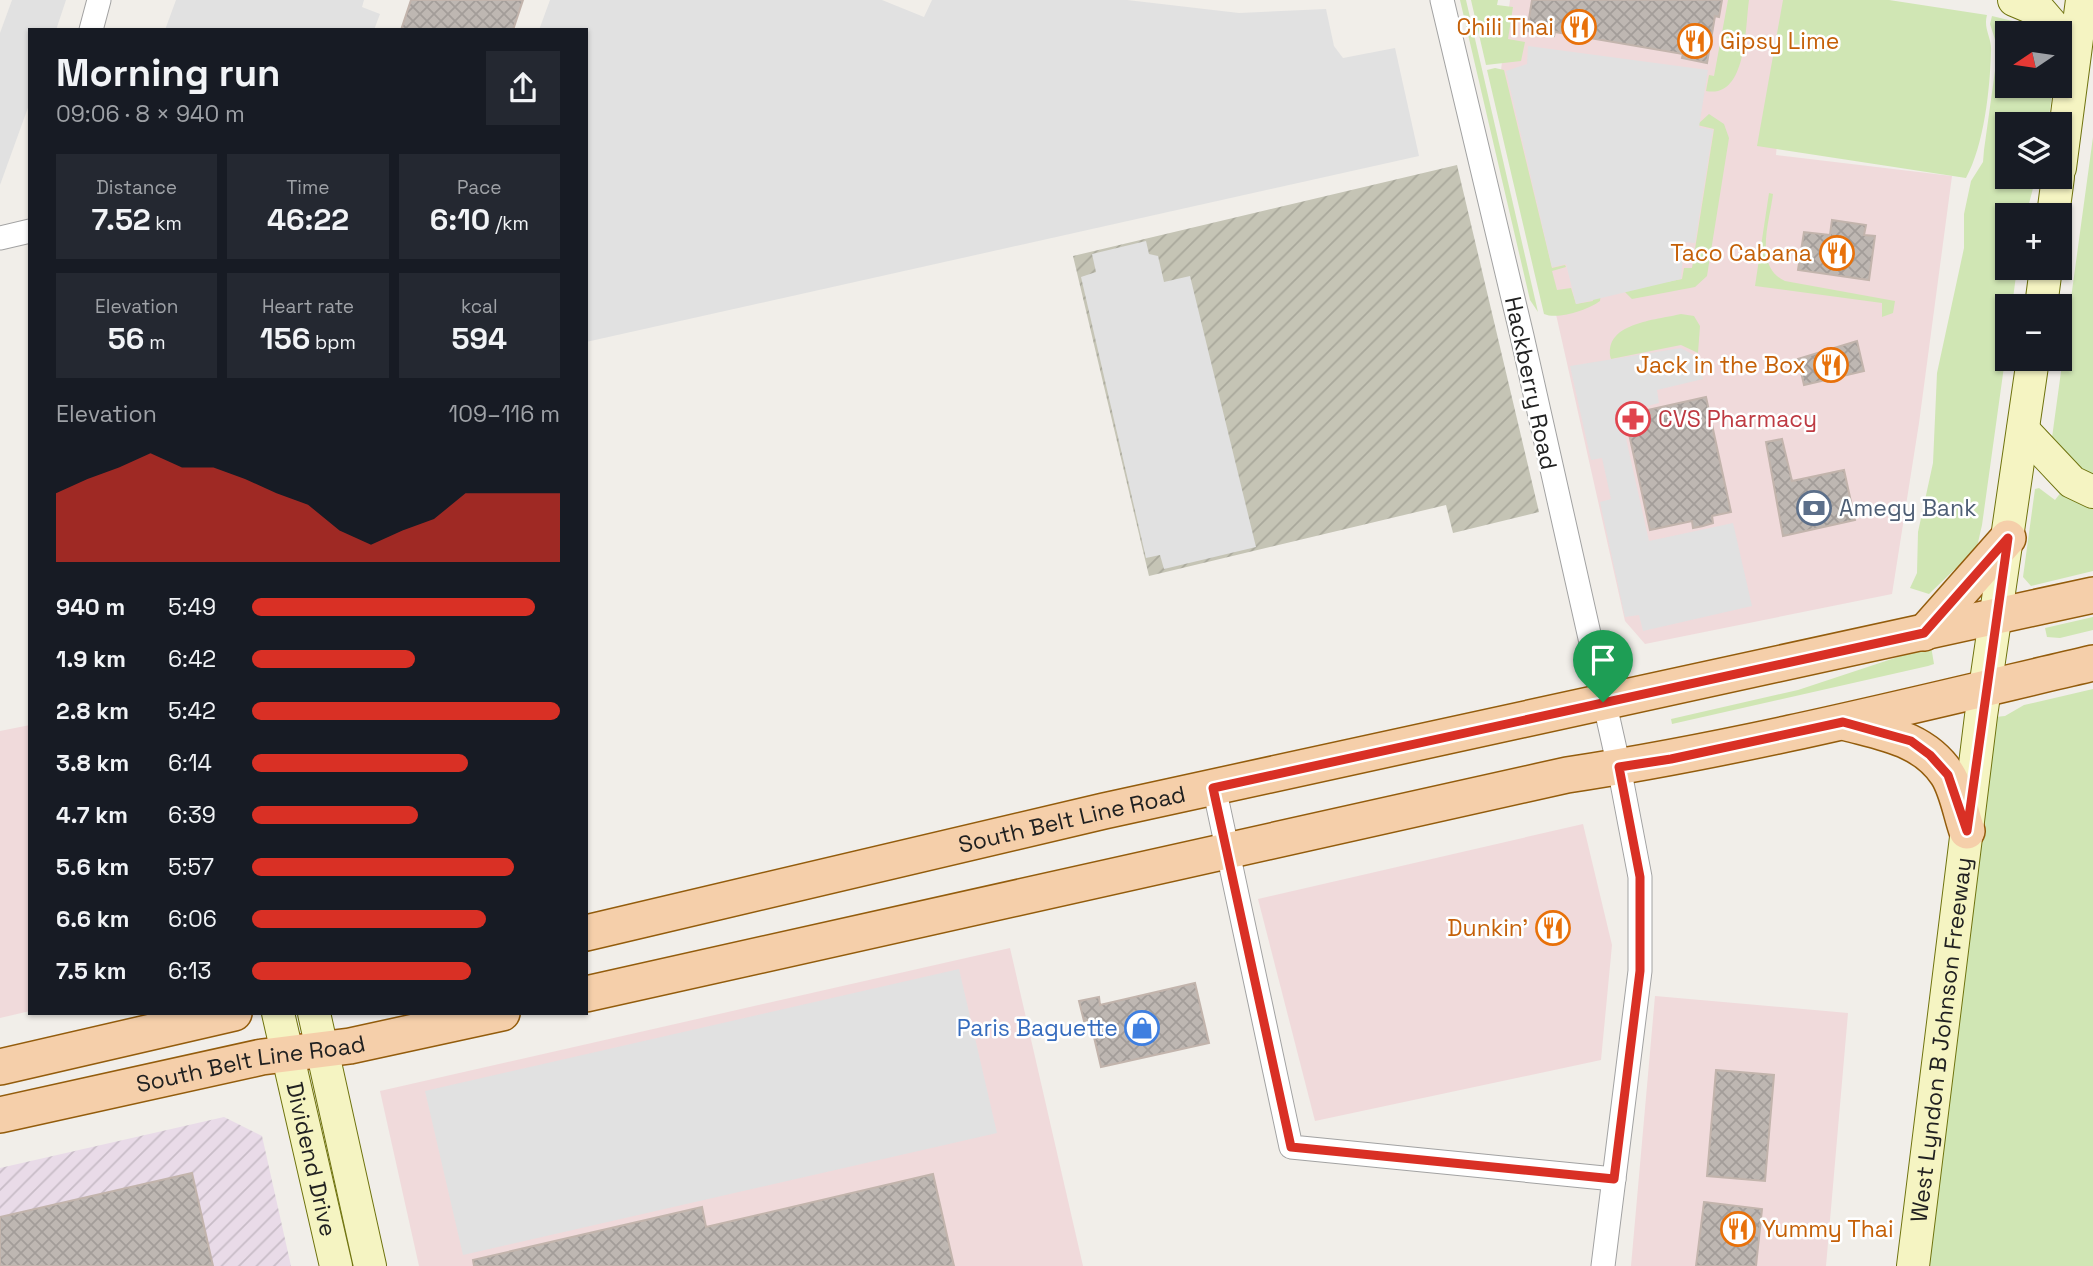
<!DOCTYPE html>
<meta charset="utf-8">
<style>
:root{--surface:#171b24;--page:#242831;--text:#f1f3f6;--muted:#9ea1a6;--accent:#d93025}
body{margin:0;font-family:"Space Grotesk",sans-serif;background:var(--page);color:var(--text);height:100vh;display:flex;flex-direction:column;font-size:26px;white-space:nowrap}
*{box-sizing:border-box;margin:0}
p{font-size:23px;color:var(--muted)}
.icon{flex:none;width:38px;height:38px;fill:none;stroke:currentColor;stroke-width:2;stroke-linecap:round;stroke-linejoin:round}
.map{position:relative;flex:1;overflow:hidden}
.panel{position:absolute;left:28px;top:28px;width:560px;height:987px;display:flex;flex-direction:column;background:var(--surface);border-radius:0px;box-shadow:0 2px 5px #0004}
.panel>*{flex:none}
.needle{width:46px;rotate:257deg}
.controls{position:absolute;left:1995px;top:21px;display:grid;gap:14px}
.controls a{display:grid;place-items:center;width:77px;height:77px;border-radius:0px;background:var(--surface);box-shadow:0 2px 5px #0004;font-size:35px}
.pin{position:absolute;display:grid;place-items:center;width:60px;height:60px;color:#fff;margin:-72px -30px;border-radius:50% 50% 50% 0;rotate:-45deg;box-shadow:0 0 7px #0007}
.pin .icon{rotate:45deg}
.round{display:grid;place-items:center;flex:none;width:74px;height:74px;border-radius:0px;background:var(--page)}
.summary{display:flex;align-items:center;justify-content:space-between;height:119px;padding:0 28px}
h1{font-size:38px;font-weight:700;line-height:52px}
.stats{display:grid;grid-template-columns:repeat(3,1fr);gap:10px;height:119px;padding:7px 28px}
.stats div{display:grid;align-content:center;border-radius:0px;background:var(--page);text-align:center}
.stats b{font-size:30px;font-weight:700}
.stats small{font-size:19px;font-weight:400}
.stats p{font-size:19px}
.chart{height:196px;padding:14px 28px}
.chart p{display:flex;justify-content:space-between}
.chart svg{width:100%;height:126px;margin-top:7px;fill:var(--accent);opacity:.7}
ul{padding:0 28px;list-style:none;font-size:23px}
li{display:grid;grid-template-columns:112px 84px 1fr;align-items:center;height:52px}
li i{height:18px;border-radius:9px;background:var(--accent)}
.map>svg:first-child{display:block}
</style>
<div class="map">
<svg width="2093" height="1266" viewBox="0 0 2093 1266">
<defs>
<pattern id="industrial-furrows" width="10" height="10" patternUnits="userSpaceOnUse" patternTransform="scale(1.75)"><rect width="10" height="10" fill="#e9dbe8"/><path d="M-1 1l2-2M0 10L10 0M9 11l2-2" fill="none" stroke="#c8bcc7"/></pattern>
<pattern id="construction-furrows" width="10" height="10" patternUnits="userSpaceOnUse" patternTransform="scale(1.75)"><rect width="10" height="10" fill="#c5c4b5"/><path d="M-1 1l2-2M0 10L10 0M9 11l2-2" fill="none" stroke="#a9a89b"/></pattern>
<pattern id="building-cross-hatch" width="8" height="8" patternUnits="userSpaceOnUse" patternTransform="scale(1.75)"><rect width="8" height="8" fill="#beb7b2"/><path d="M0 0l8 8M0 8l8-8" fill="none" stroke="#a39d99"/></pattern>
</defs>
<rect width="100%" height="100%" fill="#f1eee9"/>
<g fill="#f0dadb">
<polygon points="1510,0 1790,0 1776,155 1952,176 1919,423 1892,594 1645,644 1625,621 1501,70"/>
<polygon points="30,725 30,1011 0,1018 0,731"/>
<polygon points="1583,824 1612,945 1601,1060 1315,1121 1258,899"/>
<polygon points="1010,948 1083,1266 419,1266 380,1091"/>
<polygon points="1655,996 1848,1013 1826,1266 1631,1266"/>
</g>
<polygon fill="url(#industrial-furrows)" points="224,1117 262,1136 291,1266 0,1266 0,1168"/>
<polygon fill="url(#construction-furrows)" points="1457,165 1539,512 1453,533 1446,505 1149,576 1073,256"/>
<g fill="#d0e6b4">
<polygon points="1460,0 1466,0 1538,312 1530,300"/>
<polygon points="1471,0 1498,0 1497,5 1513,7 1508,39 1525,42 1521,61 1486,65"/>
<path d="M 1728,0 L 1749,0 C 1745,28 1747,99 1706,91 L 1709,75 L 1714,76 Z"/>
<path d="M 1783,0 L 1889,0 L 1987,15 C 1983,29 1992,38 1991,51 C 1990,90 1984,145 1966,178 L 1757,146 Z"/>
<polygon points="1992,16 2025,24 2037,32 2043,26 2049,33 2007,33 2007,86 2053,86 2048,124 2007,124 2007,177 2036,177 2026,215 2007,215 2007,268 2017,268 2012,306 2007,306 2007,345 1982,525 1977,547 1965,571 1955,569 1929,594 1910,588 1917,573 1918,532 1933,463 1937,373 1964,248 1964,214 1971,181 1983,162 1984,150 1998,49 1990,24"/>
<path d="M 1495,68 L 1504,70 L 1552,268 L 1565,265 L 1566,267 L 1552,271 L 1557,290 L 1571,288 L 1576,304 L 1593,301 L 1588,284 L 1601,293 L 1600,301 C 1588,310 1558,320 1544,314 L 1487,70 Z"/>
<polygon points="1709,114 1724,124 1729,138 1707,276 1695,287 1632,299 1623,290 1682,279 1684,268 1692,268 1714,129 1697,125"/>
<polygon points="2093,137 2093,571 2031,586 2023,577 2035,489 2039,488 2055,500 2068,483 2051,445"/>
<path d="M 1769,193 L 1773,194 C 1770,220 1753,267 1785,281 L 1895,301 L 1893,313 L 1882,317 L 1882,303 L 1755,286 Z"/>
<path d="M 1681,314 L 1694,316 L 1700,326 L 1698,353 L 1681,345 L 1611,359 C 1602,323 1656,320 1681,314 Z"/>
<polygon points="2093,617 2093,630 2060,638 2047,637 2045,628"/>
<polygon points="1931,646 1934,664 1928,666 1672,724 1671,719 1798,690"/>
<polygon points="2093,689 2093,1266 1928,1266 1995,717 2005,716 2024,705"/>
</g>
<g fill="#e1e1e1">
<polygon points="12,0 66,0 56,30 30,30 30,102 0,185 0,33"/>
<polygon points="176,0 364,0 362,7 380,14 374,30 165,30"/>
<polygon points="550,0 882,0 924,17 932,0 1127,0 1239,13 1326,9 1334,46 1343,58 1395,48 1419,156 586,342 586,30 539,30"/>
<polygon points="1528,46 1708,70 1699,127 1713,130 1695,243 1684,242 1681,279 1576,304 1566,264 1552,267 1506,71 1527,64"/>
<polygon points="1146,241 1149,254 1158,256 1164,282 1190,276 1256,547 1164,569 1160,555 1146,558 1081,277 1096,272 1092,254"/>
<polygon points="1681,348 1697,357 1703,379 1657,390 1659,403 1640,408 1634,401 1620,412 1649,541 1733,523 1752,606 1643,631 1639,615 1625,617 1600,502 1611,499 1602,458 1591,460 1570,366"/>
<polygon points="959,969 997,1133 463,1255 425,1091"/>
</g>
<g fill="url(#building-cross-hatch)" stroke="#c2b4ac" stroke-width="2">
<polygon points="411,0 523,0 513,30 401,30"/>
<polygon points="1532,0 1722,0 1719,17 1715,16 1707,63 1682,58 1683,54 1555,32 1554,36 1527,31"/>
<polygon points="1832,220 1866,225 1864,235 1875,236 1869,280 1798,270 1804,232 1830,235"/>
<polygon points="1857,341 1864,371 1804,385 1798,359"/>
<polygon points="1706,397 1731,512 1712,516 1713,523 1703,526 1693,528 1692,521 1650,530 1624,411 1633,404 1639,412"/>
<polygon points="1782,439 1792,481 1844,470 1855,520 1783,536 1766,442"/>
<polygon points="1195,983 1209,1043 1101,1067 1090,1020 1084,1021 1079,1001 1099,997 1100,1005"/>
<polygon points="1716,1070 1774,1075 1765,1181 1707,1176"/>
<polygon points="192,1173 213,1266 0,1266 0,1217"/>
<polygon points="933,1174 954,1266 474,1266 473,1260 702,1207 706,1227"/>
<polygon points="1704,1202 1762,1209 1756,1266 1696,1266"/>
</g>
<g fill="none" stroke-linecap="round" stroke-linejoin="round">
<g stroke="#a2a2a2" stroke-width="25">
<g id="street">
<polyline points="1442,0 1522,336 1619,767 1640,877 1640,971 1603,1266"/>
<polyline points="91,30 99,0"/>
<polyline points="0,238 30,231"/>
<polyline points="1214,787 1291,1147 1614,1179"/>
</g>
</g>
<g stroke="#6f730e" stroke-width="34">
<g id="secondary">
<polyline points="2014,0 2040,11 2059,33"/>
<polyline points="2060,168 2082,0"/>
<polyline points="2053,215 2058,177"/>
<polyline points="2041,306 2046,268"/>
<polyline points="2023,430 2072,482 2093,492"/>
<path id="s1" d="M 278,1013 L 336,1266"/>
<polyline points="314,1013 370,1266"/>
<path id="s2" d="M 1913,1266 L 1981,716 L 2033,359"/>
</g>
</g>
<g stroke="#935c0c" stroke-width="38">
<g id="primary">
<polyline points="1924,633 2008,538"/>
<path d="M 1847,723 C 1884,733 1924,739 1947,774 C 1957,789 1961,814 1967,831"/>
<path id="s3" d="M 586,933 L 1104,811 L 2093,595"/>
<path d="M 586,994 L 1567,775 C 1744,748 1918,704 2093,663"/>
<polyline points="0,1067 234,1013"/>
<path id="s4" d="M 0,1115 L 262,1057 L 350,1046 L 502,1013"/>
</g>
</g>
<use href="#street" stroke="#fff" stroke-width="23"/>
<use href="#secondary" stroke="#f5f4c2" stroke-width="32"/>
<use href="#primary" stroke="#f5cfaa" stroke-width="35"/>
</g>
<g fill="none" stroke-linecap="round" stroke-linejoin="round">
<g stroke="#fff" stroke-width="14">
<polygon id="route" points="2008,538 1967,831 1948,775 1930,755 1911,741 1843,722 1671,759 1619,767 1640,877 1640,971 1614,1179 1291,1147 1213,788 1924,633"/>
</g>
<use href="#route" stroke="#d93025" stroke-width="9"/>
</g>
<defs>
<g id="restaurant-ring" transform="scale(1.75)"><circle r="9.5" fill="#fff" stroke="#e8710a" stroke-width="1.5"/><path d="M-5-6h1v4h1v-4h1v4h1v-4h1v5L-1.5 .5V6h-2V.5L-5-1ZM5-6V6H3V1.5H1.5Q1.5-4 5-6Z" fill="#e8710a"/></g>
<g id="pharmacy-ring" transform="scale(1.75)"><circle r="9.5" fill="#fff" stroke="#e0444e" stroke-width="1.5"/><path d="M-2-6h4v4h4v4h-4v4h-4v-4h-4v-4h4Z" fill="#e0444e"/></g>
<g id="bank-ring" transform="scale(1.75)"><circle r="9.5" fill="#fff" stroke="#5c6f8a" stroke-width="1.5"/><path d="M-6-4H6V4H-6ZM0-2.3a2.3 2.3 0 1 0 0 4.6a2.3 2.3 0 1 0 0-4.6Z" fill="#5c6f8a"/></g>
<g id="shop-ring" transform="scale(1.75)"><circle r="9.5" fill="#fff" stroke="#3f7fe0" stroke-width="1.5"/><path d="M-5-2.5h2.3a2.7 3.5 0 0 1 5.4 0H5L5.5 6h-11ZM-1.5-2.5h3a1.5 2.3 0 0 0-3 0Z" fill="#3f7fe0"/></g>
</defs>
<g fill-rule="evenodd">
<use href="#restaurant-ring" x="1579" y="27"/>
<use href="#restaurant-ring" x="1695" y="41"/>
<use href="#restaurant-ring" x="1837" y="253"/>
<use href="#restaurant-ring" x="1831" y="365"/>
<use href="#pharmacy-ring" x="1633" y="419"/>
<use href="#bank-ring" x="1814" y="508"/>
<use href="#restaurant-ring" x="1553" y="928"/>
<use href="#shop-ring" x="1142" y="1028"/>
<use href="#restaurant-ring" x="1738" y="1229"/>
</g>
<g text-anchor="middle" stroke-width="5" stroke-linejoin="round" paint-order="stroke">
<g font-size="23" fill="#c56008" stroke="#fff" text-anchor="end">
<text x="1554" y="35">Chili Thai</text>
<text x="1720" y="49" text-anchor="start">Gipsy Lime</text>
<text x="1812" y="261">Taco Cabana</text>
<text x="1806" y="373">Jack in the Box</text>
<text x="1528" y="936">Dunkin'</text>
<text x="1762" y="1237" text-anchor="start">Yummy Thai</text>
</g>
<g font-size="23" fill="#212121" stroke="#fff">
<text transform="translate(1531 383) rotate(78)" y="8">Hackberry Road</text>
<text dy="8" stroke="none"><textPath href="#s3" startOffset="499">South Belt Line Road</textPath></text>
<text dy="8" stroke="none"><textPath href="#s2" startOffset="228">West Lyndon B Johnson Freeway</textPath></text>
<text dy="8" stroke="none"><textPath href="#s4" startOffset="256">South Belt Line Road</textPath></text>
<text dy="8" stroke="none"><textPath href="#s1" startOffset="150">Dividend Drive</textPath></text>
</g>
<g font-size="23" fill="#be3a42" stroke="#fff" text-anchor="start">
<text x="1658" y="427">CVS Pharmacy</text>
</g>
<g font-size="23" fill="#4e5e75" stroke="#fff" text-anchor="start">
<text x="1839" y="516">Amegy Bank</text>
</g>
<g font-size="23" fill="#366cbe" stroke="#fff" text-anchor="end">
<text x="1118" y="1036">Paris Baguette</text>
</g>
</g>
</svg>
<div class="controls">
<a><svg class="needle" viewBox="-14 -14 28 28"><path d="M0-13l5 13h-10z" fill="#e53935"/><path d="M0 13l5-13h-10z" fill="#9ea1a6"/></svg></a>
<a><svg class="icon" aria-label="layers" viewBox="0 0 24 24"><path d="M12 4l9 5-9 5-9-5zM3 14l9 5 9-5"/></svg></a>
<a>+</a>
<a>−</a>
</div>
<div class="pin" style="left:1603px;top:702px;background:#1e9e55"><svg class="icon" aria-label="arrive" viewBox="0 0 24 24"><path d="M6 21V4h12l-3 4 3 4H6"/></svg></div>
<section class="panel">
<div class="summary"><div><h1>Morning run</h1><p>09:06 · 8 × 940 m</p></div><a class="round"><svg class="icon" aria-label="share" viewBox="0 0 24 24"><path d="M12 15V3M7 8l5-5 5 5M5 13v7h14v-7"/></svg></a></div>
<div class="stats">
<div><p>Distance</p><b>7.52<small> km</small></b></div>
<div><p>Time</p><b>46:22</b></div>
<div><p>Pace</p><b>6:10<small> /km</small></b></div>
</div>
<div class="stats">
<div><p>Elevation</p><b>56<small> m</small></b></div>
<div><p>Heart rate</p><b>156<small> bpm</small></b></div>
<div><p>kcal</p><b>594</b></div>
</div>
<div class="chart"><p><span>Elevation</span>109–116 m</p>
<svg viewBox="0 0 160 44" preserveAspectRatio="none"><path d="M0 44V20L10 15L20 11L30 6L40 11L50 11L60 15L70 20L80 24L90 33L100 38L110 33L120 29L130 20L140 20L150 20L160 20V44z"/></svg>
</div>
<ul>
<li><b>940 m</b>5:49<i style="width:92%"></i></li>
<li><b>1.9 km</b>6:42<i style="width:53%"></i></li>
<li><b>2.8 km</b>5:42<i style="width:100%"></i></li>
<li><b>3.8 km</b>6:14<i style="width:70%"></i></li>
<li><b>4.7 km</b>6:39<i style="width:54%"></i></li>
<li><b>5.6 km</b>5:57<i style="width:85%"></i></li>
<li><b>6.6 km</b>6:06<i style="width:76%"></i></li>
<li><b>7.5 km</b>6:13<i style="width:71%"></i></li>
</ul>
</section>
</div>
